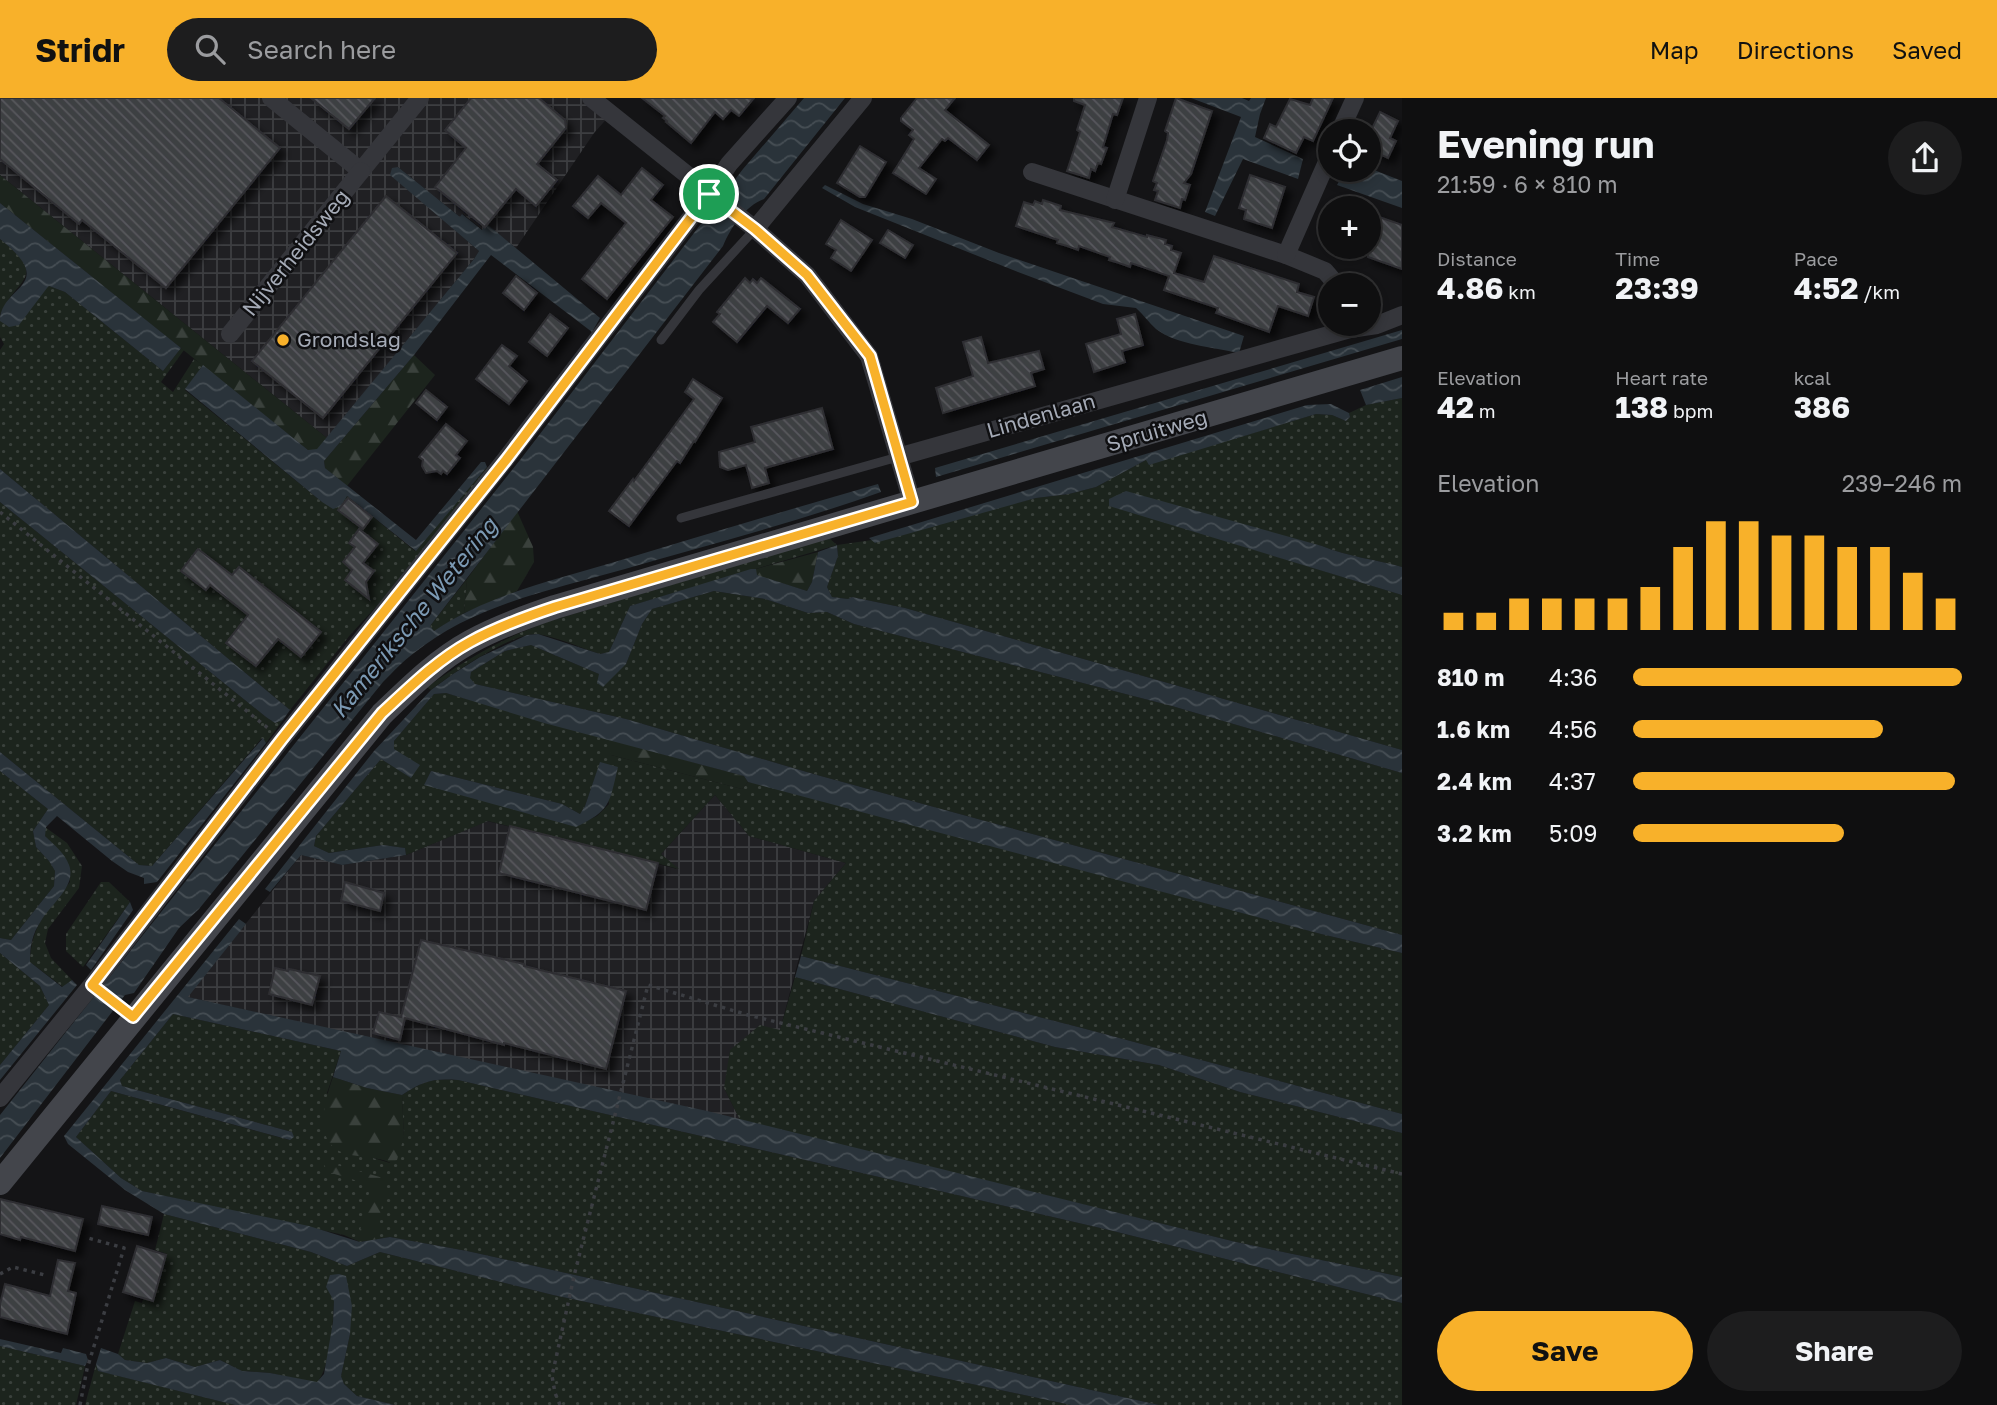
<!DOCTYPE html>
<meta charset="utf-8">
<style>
:root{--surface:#0f0f10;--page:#1d1d1e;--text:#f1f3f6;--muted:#9b9c9f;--line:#2f2f30;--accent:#f8b12a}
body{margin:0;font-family:"Golos Text",sans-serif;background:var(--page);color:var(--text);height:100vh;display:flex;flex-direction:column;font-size:26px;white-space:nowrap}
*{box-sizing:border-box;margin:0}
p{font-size:23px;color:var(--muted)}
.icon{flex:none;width:38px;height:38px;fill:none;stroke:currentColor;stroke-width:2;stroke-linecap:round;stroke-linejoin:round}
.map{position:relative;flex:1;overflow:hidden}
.details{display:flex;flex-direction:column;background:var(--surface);width:595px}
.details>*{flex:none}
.buttons{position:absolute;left:1318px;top:21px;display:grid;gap:14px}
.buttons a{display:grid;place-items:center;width:63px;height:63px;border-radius:50%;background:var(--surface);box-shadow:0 4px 10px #0003,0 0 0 2px var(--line);font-size:35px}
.pin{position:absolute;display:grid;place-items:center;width:60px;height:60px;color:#fff;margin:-30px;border:4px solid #fff;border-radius:50%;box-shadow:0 2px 7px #0007}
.round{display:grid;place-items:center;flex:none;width:74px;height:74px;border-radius:37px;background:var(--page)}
.summary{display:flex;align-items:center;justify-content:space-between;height:119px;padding:0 35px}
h1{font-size:38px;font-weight:700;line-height:52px}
.metrics{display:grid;grid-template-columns:repeat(3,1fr);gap:10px;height:119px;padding:7px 35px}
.metrics div{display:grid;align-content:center}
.metrics b{font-size:30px;font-weight:700}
.metrics small{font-size:19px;font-weight:400}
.metrics p{font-size:19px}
.chart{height:196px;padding:14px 35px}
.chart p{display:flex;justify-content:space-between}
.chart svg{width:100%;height:126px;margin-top:7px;stroke:var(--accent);stroke-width:6}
.action{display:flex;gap:14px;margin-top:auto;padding:14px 35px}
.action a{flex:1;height:80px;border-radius:42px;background:var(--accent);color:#111;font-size:28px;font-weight:700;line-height:80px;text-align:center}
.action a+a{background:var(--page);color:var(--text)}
ul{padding:0 35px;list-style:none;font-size:23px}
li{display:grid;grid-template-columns:112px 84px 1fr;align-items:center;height:52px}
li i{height:18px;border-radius:9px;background:var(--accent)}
header{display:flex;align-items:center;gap:42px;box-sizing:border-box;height:98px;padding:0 35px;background:var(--accent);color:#111}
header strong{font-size:33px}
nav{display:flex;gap:38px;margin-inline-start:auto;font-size:24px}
.search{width:490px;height:63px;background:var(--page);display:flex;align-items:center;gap:18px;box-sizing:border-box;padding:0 24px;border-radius:38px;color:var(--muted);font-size:26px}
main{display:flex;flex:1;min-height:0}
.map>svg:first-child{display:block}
</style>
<header>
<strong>Stridr</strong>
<div class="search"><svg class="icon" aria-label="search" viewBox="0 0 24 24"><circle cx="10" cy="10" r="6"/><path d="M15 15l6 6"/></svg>Search here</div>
<nav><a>Map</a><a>Directions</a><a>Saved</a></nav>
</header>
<main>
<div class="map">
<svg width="1402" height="1307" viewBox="0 0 1402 1307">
<defs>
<pattern id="industrial-grid" width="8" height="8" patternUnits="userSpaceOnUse" patternTransform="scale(1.75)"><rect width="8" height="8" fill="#202023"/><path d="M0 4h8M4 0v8" fill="none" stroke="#3d3e41"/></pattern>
<pattern id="grass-dots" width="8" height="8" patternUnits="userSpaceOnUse" patternTransform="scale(1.75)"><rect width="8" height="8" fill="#1c241d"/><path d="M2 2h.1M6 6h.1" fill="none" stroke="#3a413c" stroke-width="1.8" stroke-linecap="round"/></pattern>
<pattern id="forest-firs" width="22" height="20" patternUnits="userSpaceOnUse" patternTransform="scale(1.75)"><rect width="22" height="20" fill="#1c241d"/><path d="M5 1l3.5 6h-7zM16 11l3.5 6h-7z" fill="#3a413c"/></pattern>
<pattern id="water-waves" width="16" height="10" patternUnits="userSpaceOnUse" patternTransform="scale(1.75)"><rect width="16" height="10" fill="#2a333a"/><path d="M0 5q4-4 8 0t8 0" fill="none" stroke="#464e54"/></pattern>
<pattern id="building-back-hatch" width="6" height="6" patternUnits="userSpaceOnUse" patternTransform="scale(1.75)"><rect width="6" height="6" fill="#3e3f43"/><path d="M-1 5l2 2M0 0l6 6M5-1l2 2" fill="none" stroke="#57585c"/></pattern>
<filter id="shadow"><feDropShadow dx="6" dy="6" stdDeviation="3.5" flood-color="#0009"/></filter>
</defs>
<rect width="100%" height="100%" fill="#141416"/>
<g fill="url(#industrial-grid)">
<polygon points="0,0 591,0 611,16 594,35 516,150 487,127 483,132 463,116 460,119 398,69 398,83 479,153 474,161 327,340 0,77"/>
<polygon points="715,697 749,738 846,765 814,803 780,932 724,990 740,1022 187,899 301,757 342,767 406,757 487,723 677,771 661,756"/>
</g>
<g fill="url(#grass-dots)" fill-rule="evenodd">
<path d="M 0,141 C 50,181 16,179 0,217 Z"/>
<polygon points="49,188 65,194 163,273 181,250 184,252 161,284 173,294 194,261 203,267 185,292 322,404 347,398 415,453 487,369 492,372 416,465 350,537 290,612 0,371 0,252 4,246 0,239 0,222"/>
<path d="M 1402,300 L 1402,469 C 1375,461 1348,459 1322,448 L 1109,401 L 1109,407 L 1402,497 L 1402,652 L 905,510 L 852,499 L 848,501 L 832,499 L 827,489 L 838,458 L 837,447 L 630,508 L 609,554 L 600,556 C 581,550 555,538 537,536 C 513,534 450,577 431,592 L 427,589 C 468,560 503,540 550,523 L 829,440 L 837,447 L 872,442 L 1036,400 L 1069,396 L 1096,389 L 1146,362 L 1233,341 L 1316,316 L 1332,317 L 1346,323 L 1350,319 L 1349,315 L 1366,307 Z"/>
<polygon points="0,404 266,619 275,625 283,622 266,645 262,640 152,768 139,767 0,654"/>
<polygon points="467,481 464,515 434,533 430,528"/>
<polygon points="714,493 765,501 808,515 827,514 854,526 1172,608 1402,675 1402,837 817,677 626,621 475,586 469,580 471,574 505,553 531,547 599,576 626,566 642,526 652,511"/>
<path d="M 446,595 L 611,642 L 611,657 L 742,691 L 748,684 L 769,688 L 1321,836 L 1402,855 L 1402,1016 L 1082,930 L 801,858 L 814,803 L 846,765 L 749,738 L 715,697 L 661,756 L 679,771 L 488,723 L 406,757 L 405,750 L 383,747 L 329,755 L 314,748 L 316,738 L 381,661 L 411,679 L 394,651 L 394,643 L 434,596 ZM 600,665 L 609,706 L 597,718 L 576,728 L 425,686 L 431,673 L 562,706 L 580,716 L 585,708 Z"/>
<polygon points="0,673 48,711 33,733 36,749 49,763 55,773 54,788 11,842 0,840"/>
<path d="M 45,729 L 67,745 L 82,768 L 79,790 L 48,831 L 45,845 L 51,860 L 72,882 L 63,889 L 30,864 C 31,827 48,812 70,784 L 62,756 L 45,738 Z"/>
<polygon points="101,784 109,784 130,804 83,869 66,853 66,836"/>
<polygon points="0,855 40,888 49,907 0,967"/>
<polygon points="795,879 1055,949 1159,967 1240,994 1402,1035 1402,1179 1236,1144 740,1022 724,990 730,952 760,927 780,932"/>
<path d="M 173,916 L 341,953 L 327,995 L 367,1058 L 390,1065 L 404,1039 L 402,997 C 423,983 433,980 458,982 L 1109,1132 L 1402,1205 L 1402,1307 L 1159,1307 L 467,1153 L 390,1139 L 360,1144 L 344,1137 L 142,1093 L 121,1080 L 76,1039 L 111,993 L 289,1042 L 292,1034 L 122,988 L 120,982 Z"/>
<path d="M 164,1116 L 311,1154 L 347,1168 L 380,1154 L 553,1197 L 1071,1307 L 395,1307 L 357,1298 L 344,1286 L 341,1278 L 350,1236 L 334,1203 C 333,1225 331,1267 317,1285 L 270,1275 L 242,1273 L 220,1262 L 195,1269 L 166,1260 L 147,1265 L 125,1262 L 118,1256 L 135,1203 L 142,1205 L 143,1201 L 153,1203 L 167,1156 L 155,1152 Z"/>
<polygon points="0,1248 85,1268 76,1307 0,1307"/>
<polygon points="96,1266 99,1273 235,1307 85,1307"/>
</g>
<g fill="url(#forest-firs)">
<polygon points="0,77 327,340 317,352 308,352 0,105"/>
<polygon points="414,257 435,277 347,388 325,370 324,363"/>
<polygon points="517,413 533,449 534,464 517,493 464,515 467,481"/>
<polygon points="818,454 812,484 807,493 756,477 756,471"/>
<polygon points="611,642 744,678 748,684 742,691 611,657"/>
<path d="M 333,979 L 367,990 L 402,997 L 404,1039 L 397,1062 L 391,1065 C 376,1058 362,1060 347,1056 C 312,1046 324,1005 333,979 Z"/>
<polygon points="322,1063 387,1081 375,1144 358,1140 371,1087 328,1074"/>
</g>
<g fill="url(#water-waves)">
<path d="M 804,0 L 845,0 L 764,101 C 745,108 731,129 723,148 L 430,528 L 434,533 C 489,496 555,482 618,463 C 704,437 791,411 878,386 L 881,394 C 797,424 711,446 625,471 C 552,492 475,506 414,555 C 403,563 393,574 383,584 L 199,811 L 179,830 L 134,895 L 125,897 L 0,1060 L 0,1017 L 520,362 L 743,71 Z"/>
<polygon points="1191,0 1242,0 1249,3 1251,0 1266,0 1260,16 1255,39 1303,61 1298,81 1243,61 1215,118 1205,114 1241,19"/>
<polygon points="398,69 460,119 462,116 482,132 487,126 600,220 592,234 491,157 414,257 324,363 325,370 416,442 481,364 485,364 487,369 416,453 347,398 341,408 333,411 322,404 185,291 203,267 308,352 317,351 474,161 479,153 390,77 392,70"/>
<polygon points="1369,70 1402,83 1402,110 1337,87 1345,72"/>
<path d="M 825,87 L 863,106 L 912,121 L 999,155 L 1244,238 L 1239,255 C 1213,249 1177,247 1156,231 C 1149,225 1143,216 1136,210 L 1103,206 L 1013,172 L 855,109 L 822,90 Z"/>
<path d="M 0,105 L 181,250 L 163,273 L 65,194 L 49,188 L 47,190 L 19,227 L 9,229 L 0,223 C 0,187 60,189 0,141 Z"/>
<polygon points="1402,232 1402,241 936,379 935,370"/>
<polygon points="1402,279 1402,300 1366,307 1360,292"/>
<polygon points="1331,306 1349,315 1350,319 1346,323 1332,317 1316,316 1149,367 1146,362 1096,389 1069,396 1036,400 875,445 869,440 1307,307"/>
<polygon points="0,371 290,612 283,622 275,625 266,619 0,404"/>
<path d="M 1126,393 L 1322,448 C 1348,459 1375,461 1402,469 L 1402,497 L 1109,408 L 1109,401 Z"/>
<polygon points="837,447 838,458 827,489 832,499 848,501 852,499 905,510 1402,652 1402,675 1172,608 854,526 827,514 808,515 765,501 714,493 652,511 642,526 626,566 603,589 597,585 599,576 531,547 505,553 471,574 470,580 475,586 626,621 817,677 1402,837 1402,855 1321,836 748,684 744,678 544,625 446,595 434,596 394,643 394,651 420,667 411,680 381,661 316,738 314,748 329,755 383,747 405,750 406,757 342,767 301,757 270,794 265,791 374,653 431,592 453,576 480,559 527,537 538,536 600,556 609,554 630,508 751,471 756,471 757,477 807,493 812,484 818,454"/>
<path d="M 263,640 L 266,645 L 157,784 L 144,786 L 144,780 L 128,774 L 112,763 L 57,718 L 46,729 L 45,738 C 53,746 65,755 69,767 C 77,788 51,806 41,823 C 32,836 30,849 30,864 L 62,889 L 72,882 L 77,887 L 0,982 L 0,967 L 49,907 L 40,888 L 0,855 L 0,840 L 11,842 L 54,788 L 55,773 L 49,763 L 36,749 L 33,733 L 48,711 L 0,673 L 0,654 L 139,767 L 152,768 Z"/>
<path d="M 600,664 L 618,669 C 609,706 611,712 576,729 L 424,687 L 431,673 L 562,706 L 580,716 L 585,708 Z"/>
<polygon points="130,804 133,812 91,872 86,867"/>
<path d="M 239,821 L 246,826 L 188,899 L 707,1013 L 1236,1144 L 1402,1179 L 1402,1205 L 1109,1132 L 458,982 C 433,980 423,983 402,997 L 367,990 L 333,979 L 341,953 L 173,916 L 120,982 L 122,988 L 292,1034 L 294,1039 L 290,1042 L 111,993 L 76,1039 L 121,1080 L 142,1093 L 309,1128 L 360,1144 L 390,1139 L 467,1153 L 1159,1307 L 1071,1307 L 553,1197 L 380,1154 L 347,1168 L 311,1154 L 164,1116 L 125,1092 L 68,1046 L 64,1038 Z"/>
<polygon points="801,858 1082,930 1402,1016 1402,1035 1240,994 1159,967 1055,949 795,879"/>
<polygon points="339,1176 346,1178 352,1208 350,1236 341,1278 344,1286 357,1298 395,1307 235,1307 98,1273 96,1266 101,1250 118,1256 125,1262 147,1265 166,1260 195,1269 220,1262 242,1273 270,1275 317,1284 324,1276 333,1224 334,1203 326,1189 330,1177"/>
<polygon points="0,1241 61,1255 63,1250 86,1256 88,1262 85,1268 0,1248"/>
</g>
<g fill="url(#building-back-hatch)" stroke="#2e2e32" stroke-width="2" filter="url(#shadow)">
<polygon points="0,0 219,0 280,50 166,190 82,122 79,126 0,61"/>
<polygon points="311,0 375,0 349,31"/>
<polygon points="471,0 539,0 565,22 566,30 537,66 557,82 536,108 516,91 485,129 435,89 466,50 445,32"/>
<polygon points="642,0 754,0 739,18 731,12 723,21 715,14 691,45 666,24 667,23 663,20 665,18"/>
<polygon points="917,0 955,0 945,12 989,47 977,62 948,40 945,43 942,41 919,70 936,81 926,96 893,75 914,41 909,37 913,32 901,23 901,20"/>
<polygon points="1074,0 1123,0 1117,17 1113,16 1103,49 1107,50 1101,66 1098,65 1095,73 1091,71 1089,80 1067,73 1080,34 1077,32 1085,7 1074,3"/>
<polygon points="1176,0 1212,13 1191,76 1184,85 1190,87 1185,102 1182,101 1180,110 1155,102 1158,93 1154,92 1157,85 1153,83 1167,42 1168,35 1165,33"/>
<polygon points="1313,0 1333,0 1313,43 1304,39 1296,55 1264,40 1270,26 1276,29 1290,1 1310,7"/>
<polygon points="1380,14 1398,23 1390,40 1396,43 1388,60 1368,51 1368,39"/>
<polygon points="860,48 886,64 865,99 860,99 837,85"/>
<polygon points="642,70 663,87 651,102 673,119 607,201 582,181 626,125 601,105 588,120 573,108 598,78 621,97"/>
<polygon points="1250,77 1285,89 1272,130 1244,121 1246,112 1239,110"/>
<polygon points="386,98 457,155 323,320 252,263"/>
<polygon points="1043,102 1061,108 1060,112 1114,125 1112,129 1147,139 1147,137 1166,142 1165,146 1172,148 1171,152 1181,155 1174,175 1204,184 1214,158 1299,186 1297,194 1314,199 1308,218 1278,208 1269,234 1216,215 1218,210 1164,192 1169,178 1131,165 1130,169 1119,165 1109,162 1110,159 1079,148 1078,152 1067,148 1057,145 1058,142 1016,128 1024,104 1033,107 1035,103 1042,106"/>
<polygon points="1368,115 1402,127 1402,171 1368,159"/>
<polygon points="841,122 872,142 851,173 831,160 836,152 826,146"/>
<polygon points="888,132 913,147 905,160 880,145"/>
<polygon points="516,178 537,195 524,212 503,195"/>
<polygon points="745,180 750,185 753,181 757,185 761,180 800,211 788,225 767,208 737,244 713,224 720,216 717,214"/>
<polygon points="550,216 568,230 547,258 529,244"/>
<polygon points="1135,216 1143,247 1122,253 1125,264 1094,274 1086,246 1121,236 1117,221"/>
<polygon points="981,239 988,265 1039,253 1044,271 1031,275 1035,288 943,315 936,290 973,278 963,244"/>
<polygon points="502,247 517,258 509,268 527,283 509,306 476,281"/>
<polygon points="693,281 722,300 695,344 694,343 680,365 677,363 629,428 609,413 633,381 634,383 694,301 685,294"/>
<polygon points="426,292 447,309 437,322 416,305"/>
<polygon points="822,310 833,351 765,370 769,385 752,390 746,367 728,372 720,369 719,354 755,344 751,329"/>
<polygon points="446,326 467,343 456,357 460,360 447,376 443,373 441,376 437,373 426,375 422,368 423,362 419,359"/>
<polygon points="348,400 372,419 363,431 338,412"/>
<polygon points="359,431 378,446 363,465 374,473 366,484 369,501 345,482 352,472 343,464 355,449 349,445"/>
<polygon points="198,451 232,477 239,469 321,534 301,559 278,541 256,568 226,545 248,517 210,487 206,492 181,473"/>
<polygon points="510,728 658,765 646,812 499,775"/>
<polygon points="345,784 384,795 380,813 341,803"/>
<polygon points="421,842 524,866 524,868 626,893 606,971 504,945 504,947 405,920 400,942 373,935 379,914 401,919"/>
<polygon points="275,870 288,873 289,871 320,878 312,907 269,896"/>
<polygon points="0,1101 83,1121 75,1153 21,1139 20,1142 0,1136"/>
<polygon points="102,1108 152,1119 148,1137 98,1126"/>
<polygon points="137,1148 166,1157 153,1203 123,1194"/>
<polygon points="58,1162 75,1165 68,1193 76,1195 67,1236 0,1219 0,1206 5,1186 50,1198"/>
</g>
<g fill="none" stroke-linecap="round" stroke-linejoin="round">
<g stroke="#3b3d42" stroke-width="3.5" stroke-dasharray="3.5 5" stroke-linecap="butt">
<polyline points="0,414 269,631"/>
<polyline points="0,1176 13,1169 45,1177"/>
<polyline points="80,1307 87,1271 124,1150 88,1140"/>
<polyline points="560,1307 555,1295 552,1278 575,1174 648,887 748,917 1402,1076"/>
</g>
<g stroke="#35363b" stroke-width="9">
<polyline points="661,242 699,192 755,131"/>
<polyline points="681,420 898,359"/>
<polyline points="92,887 132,918"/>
</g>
<g stroke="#35363b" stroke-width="18">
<polyline points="271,0 361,73 420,0"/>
<polyline points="591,0 755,131"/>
<polyline points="863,0 755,131 807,177 869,258 912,404"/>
<polyline points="1340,33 1355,0"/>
<polyline points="1032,74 1286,157 1325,173 1337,187"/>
<polyline points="1115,102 1148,0"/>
<polyline points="1286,157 1330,57"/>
<polyline points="230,236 361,73"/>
<polyline points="898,359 1350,231 1377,227 1402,217"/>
<polyline points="0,1000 92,887 282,641 505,362 709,96 729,66 788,0"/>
</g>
<path stroke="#43454b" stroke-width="24" d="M 0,1085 L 382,616 C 409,590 437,562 470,544 C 497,529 525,519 555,509 L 1402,260"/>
</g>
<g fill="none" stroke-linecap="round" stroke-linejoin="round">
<g stroke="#fff" stroke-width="14">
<path id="route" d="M 709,96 L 755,131 L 807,177 L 870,258 L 912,404 L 555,509 C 525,519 497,529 470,544 C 437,562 409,590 382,615 L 133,919 L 92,887 L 282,641 L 506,362 Z"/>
</g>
<use href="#route" stroke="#f8b12a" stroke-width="9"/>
</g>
<circle fill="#f8b12a" stroke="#0f0f11" stroke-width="2.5" cx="283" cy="242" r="7"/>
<g text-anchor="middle" stroke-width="5" stroke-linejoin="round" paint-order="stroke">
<g font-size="21" fill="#a5abb7" stroke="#0f0f11">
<text transform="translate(296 155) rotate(-51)" y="7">Nijverheidsweg</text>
<text transform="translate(1041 318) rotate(-16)" y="7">Lindenlaan</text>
<text transform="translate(1157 333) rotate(-16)" y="7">Spruitweg</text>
</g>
<g font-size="21" fill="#a5abb7" stroke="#0f0f11" text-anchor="start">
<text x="297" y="249">Grondslag</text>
</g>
<g font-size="23" font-style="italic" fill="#7b99b3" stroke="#0f0f11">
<text transform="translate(414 520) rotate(-51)" y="8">Kameriksche Wetering</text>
</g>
</g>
</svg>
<div class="buttons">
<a><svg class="icon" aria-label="locate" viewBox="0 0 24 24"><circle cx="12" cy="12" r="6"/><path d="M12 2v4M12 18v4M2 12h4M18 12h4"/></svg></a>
<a>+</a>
<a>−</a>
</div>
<div class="pin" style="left:709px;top:96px;background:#1e9e55"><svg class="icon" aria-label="arrive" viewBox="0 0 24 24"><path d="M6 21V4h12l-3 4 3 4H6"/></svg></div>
</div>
<section class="details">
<div class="summary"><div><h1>Evening run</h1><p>21:59 · 6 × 810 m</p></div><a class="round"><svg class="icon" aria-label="share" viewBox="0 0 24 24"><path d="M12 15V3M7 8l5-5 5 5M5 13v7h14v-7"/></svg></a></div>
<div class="metrics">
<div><p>Distance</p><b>4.86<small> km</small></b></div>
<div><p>Time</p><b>23:39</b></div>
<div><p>Pace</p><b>4:52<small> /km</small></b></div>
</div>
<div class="metrics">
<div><p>Elevation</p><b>42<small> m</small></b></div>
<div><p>Heart rate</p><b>138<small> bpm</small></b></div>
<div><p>kcal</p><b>386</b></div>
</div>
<div class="chart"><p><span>Elevation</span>239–246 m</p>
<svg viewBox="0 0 160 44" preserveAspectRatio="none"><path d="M5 44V38M15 44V38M25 44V33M35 44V33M45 44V33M55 44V33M65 44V29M75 44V15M85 44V6M95 44V6M105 44V11M115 44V11M125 44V15M135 44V15M145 44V24M155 44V33"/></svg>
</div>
<ul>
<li><b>810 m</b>4:36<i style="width:100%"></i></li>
<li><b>1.6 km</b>4:56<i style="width:76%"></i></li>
<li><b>2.4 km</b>4:37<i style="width:98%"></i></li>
<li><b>3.2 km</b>5:09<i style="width:64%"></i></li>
</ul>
<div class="action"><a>Save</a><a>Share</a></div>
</section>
</main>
